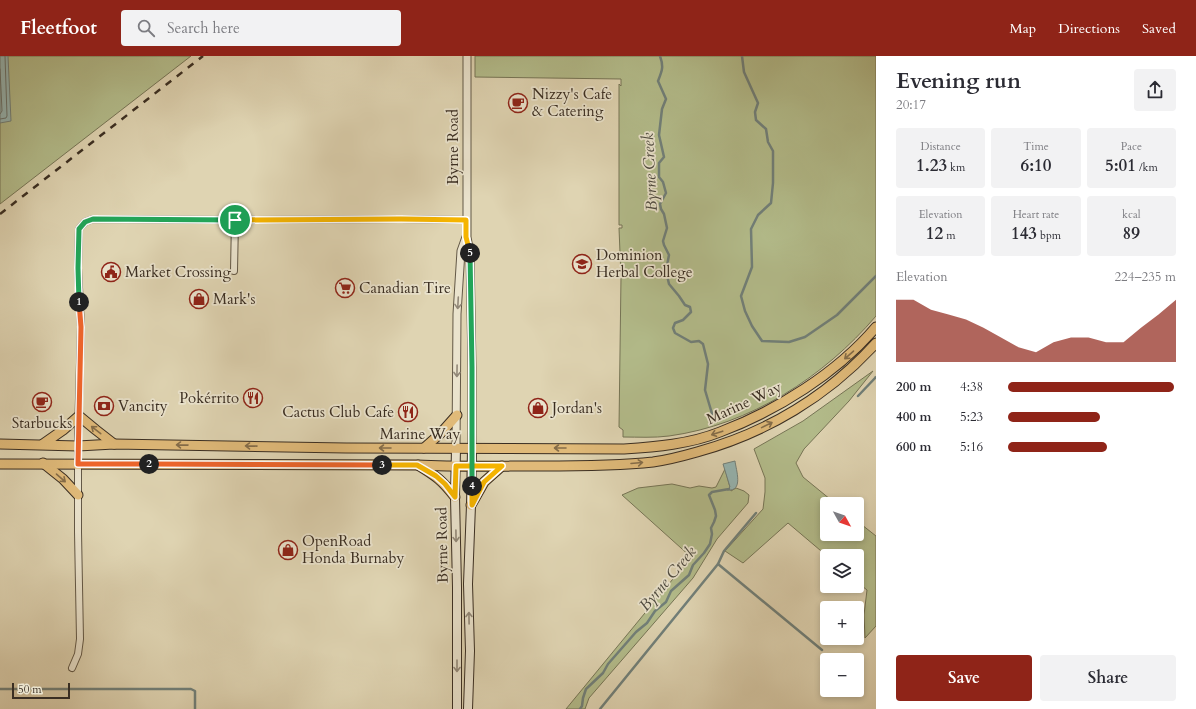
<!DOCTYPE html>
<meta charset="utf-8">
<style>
:root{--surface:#fff;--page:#f2f2f3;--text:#2b2b33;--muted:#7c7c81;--accent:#8f2418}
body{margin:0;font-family:Cardo,serif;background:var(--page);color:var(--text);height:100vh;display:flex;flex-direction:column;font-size:15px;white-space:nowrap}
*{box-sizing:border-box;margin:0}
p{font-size:13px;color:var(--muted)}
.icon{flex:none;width:22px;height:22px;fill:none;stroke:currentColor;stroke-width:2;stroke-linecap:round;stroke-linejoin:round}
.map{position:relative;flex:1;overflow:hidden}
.drawer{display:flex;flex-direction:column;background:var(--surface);width:320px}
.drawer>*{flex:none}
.needle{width:26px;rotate:130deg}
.buttons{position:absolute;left:820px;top:441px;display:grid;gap:8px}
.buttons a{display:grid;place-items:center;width:44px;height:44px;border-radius:4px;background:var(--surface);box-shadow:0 2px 6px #0003;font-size:20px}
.scale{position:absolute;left:12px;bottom:10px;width:58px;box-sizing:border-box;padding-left:4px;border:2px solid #3a2e22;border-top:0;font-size:11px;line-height:14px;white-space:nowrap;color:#3a2e22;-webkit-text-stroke:3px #eae3cd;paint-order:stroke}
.pin{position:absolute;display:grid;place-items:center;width:34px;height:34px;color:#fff;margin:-17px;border:2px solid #fff;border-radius:50%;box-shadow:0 1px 4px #0007}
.km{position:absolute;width:20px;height:20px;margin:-10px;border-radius:50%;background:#222;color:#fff;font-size:11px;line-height:20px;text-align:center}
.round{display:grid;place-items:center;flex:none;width:42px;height:42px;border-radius:4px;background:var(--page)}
.summary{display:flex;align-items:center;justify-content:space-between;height:68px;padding:0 20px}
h1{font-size:22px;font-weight:600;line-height:30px}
.figures{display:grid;grid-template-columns:repeat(3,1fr);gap:6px;height:68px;padding:4px 20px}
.figures div{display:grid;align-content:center;border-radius:4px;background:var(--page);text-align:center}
.figures b{font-size:17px;font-weight:600}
.figures small{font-size:11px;font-weight:400}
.figures p{font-size:11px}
.chart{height:112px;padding:8px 20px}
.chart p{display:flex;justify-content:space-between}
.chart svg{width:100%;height:72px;margin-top:4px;fill:var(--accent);opacity:.7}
.button{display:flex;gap:8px;margin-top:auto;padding:8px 20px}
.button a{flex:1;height:46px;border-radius:4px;background:var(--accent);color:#fff;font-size:16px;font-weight:600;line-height:46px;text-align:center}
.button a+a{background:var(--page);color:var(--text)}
ul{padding:0 20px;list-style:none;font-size:13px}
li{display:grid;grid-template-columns:64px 48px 1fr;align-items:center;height:30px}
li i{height:10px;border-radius:5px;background:var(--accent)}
header{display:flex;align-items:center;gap:24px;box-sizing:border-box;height:56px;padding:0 20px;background:var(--accent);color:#fff}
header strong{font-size:19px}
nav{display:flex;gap:22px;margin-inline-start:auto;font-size:14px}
.search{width:280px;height:36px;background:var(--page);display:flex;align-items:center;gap:10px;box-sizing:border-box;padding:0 14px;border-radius:4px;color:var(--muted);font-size:15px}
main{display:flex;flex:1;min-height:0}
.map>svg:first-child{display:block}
</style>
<header>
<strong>Fleetfoot</strong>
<div class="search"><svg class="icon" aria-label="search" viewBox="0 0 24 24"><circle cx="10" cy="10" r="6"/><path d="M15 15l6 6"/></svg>Search here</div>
<nav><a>Map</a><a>Directions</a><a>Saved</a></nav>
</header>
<main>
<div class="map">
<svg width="876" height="653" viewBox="0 0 876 653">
<rect width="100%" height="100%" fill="#dfd4b2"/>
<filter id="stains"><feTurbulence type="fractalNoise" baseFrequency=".005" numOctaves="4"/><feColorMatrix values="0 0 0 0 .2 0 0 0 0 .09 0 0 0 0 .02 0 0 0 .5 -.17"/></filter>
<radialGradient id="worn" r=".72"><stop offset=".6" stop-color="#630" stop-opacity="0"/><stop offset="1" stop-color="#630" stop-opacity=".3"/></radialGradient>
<g fill="#b3bc8b" stroke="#767556">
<polygon points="0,0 191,0 0,148"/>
<path d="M 475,0 L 876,0 L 876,260 C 824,321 750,369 669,380 C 654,382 638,381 623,381 L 623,374 L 619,371 L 621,221 L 619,172 L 622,172 L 622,169 L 619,169 L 619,28 L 621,30 L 621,23 L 475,21 Z"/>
<polygon points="873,315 849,345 804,393 796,407 803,421 836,448 827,448 827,478 857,478 857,465 876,480 876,570 865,582 864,559 867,534 857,526 857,500 827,500 788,467 743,507 725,495 763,453 765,436 765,422 754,393 803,365"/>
<polygon points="725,413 731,435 736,432 744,435 749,439 748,447 717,483 693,522 589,642 585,653 566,653 691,501 622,439 638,432 672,428 690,432 699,430 712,432 716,431"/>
</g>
<g fill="#96b7b5" stroke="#71807a">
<polygon points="0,0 8,0 11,65 0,67"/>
<path d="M 735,405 C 736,414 744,436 727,434 L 730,431 L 723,408 Z"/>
</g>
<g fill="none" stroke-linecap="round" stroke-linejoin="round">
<g stroke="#68726c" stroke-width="1">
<polyline points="0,13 2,55 0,58"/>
<polyline points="0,63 6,62 7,60 5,0"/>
</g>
<g stroke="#71807a" stroke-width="2.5">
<path d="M 660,0 C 664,11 662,15 658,25 L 666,43 L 662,53 L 659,79 L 664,101 L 659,107 L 659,121 L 663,126 L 666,137 L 660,148 L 661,153 L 664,158 L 667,172 L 663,185 L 664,189 L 669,199 L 666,215 L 669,228 L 679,240 L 685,249 L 690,251 L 691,256 L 683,264 L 675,267 L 673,272 L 675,277 L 691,286 L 699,285 L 703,288 L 708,308 L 705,334 L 713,361"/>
<polyline points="742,0 744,16 758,47 755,56 756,64 766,73 768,86 773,95 773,127 771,147 758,159 751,173 752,211 741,240 745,255 752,270 762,285 789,286 805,281 837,259 876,220"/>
<polyline points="858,340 876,321"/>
<polyline points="718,508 822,594"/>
<polyline points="0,633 191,633 195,635 195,653"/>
<polyline points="580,653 582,650 583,642 586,633 603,617 608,608 636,576 647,567 655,555 666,546 671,535 689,519 693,509 704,497 710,488 712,478 711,472 714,466 716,460 715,454 709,439 712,436 729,433"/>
<polyline points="600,653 718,508 724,495 756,457"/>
</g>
<g stroke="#635846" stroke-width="8">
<g id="minor">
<polyline points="234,215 235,164"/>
<polyline points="72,612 78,598 80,583 78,476 78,378 81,271 78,212 79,173 85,166 93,163 235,164 401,163 466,164"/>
</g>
</g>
<g stroke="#635846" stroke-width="9">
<g id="tertiary">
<polyline points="467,0 467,181 470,197 472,311 472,392"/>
<polyline points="456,392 457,258 461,195 466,181"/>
</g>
</g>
<g stroke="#3a2e22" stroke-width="10">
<g id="secondary">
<polyline points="456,392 455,441 457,531 457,653"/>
<polyline points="468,653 470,595 468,528 471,449 472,392"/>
</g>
</g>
<g stroke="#3a2e22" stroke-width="11">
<g id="primary">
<path d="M 0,388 L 78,390 L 114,388 L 346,392 L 624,393 C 656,391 690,388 720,376 C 776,355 837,317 876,271"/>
<polyline points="43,388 63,374 79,360 96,374 114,388"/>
<polyline points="424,392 441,377 457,359"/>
<polyline points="43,407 63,423 78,439"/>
<path d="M 0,408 L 417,409 C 458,411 500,410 541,410 C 578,410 616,410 653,406 C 668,404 683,400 697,396 C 766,377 828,340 876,287"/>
<path d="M 418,409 C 436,420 442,424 455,441"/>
<polyline points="471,449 484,426 502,410"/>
</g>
</g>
<use href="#minor" stroke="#eae3cd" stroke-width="6"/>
<use href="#tertiary" stroke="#eae3cd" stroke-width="7"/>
<use href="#secondary" stroke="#eae3cd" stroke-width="8"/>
<use href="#primary" stroke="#e0ba79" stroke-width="9"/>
<polyline stroke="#3a2e22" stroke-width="2.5" stroke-dasharray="7 7" stroke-linecap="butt" points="0,158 203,0"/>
</g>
<defs><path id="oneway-shaft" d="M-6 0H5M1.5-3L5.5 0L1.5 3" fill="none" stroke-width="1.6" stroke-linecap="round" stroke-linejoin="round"/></defs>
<g stroke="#928878">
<use href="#oneway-shaft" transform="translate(458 247) rotate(93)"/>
<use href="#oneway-shaft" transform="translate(457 315) rotate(91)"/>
<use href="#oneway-shaft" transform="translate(456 480) rotate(89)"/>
<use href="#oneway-shaft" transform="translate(469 562) rotate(-91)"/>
<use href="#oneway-shaft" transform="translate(457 610) rotate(90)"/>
</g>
<g stroke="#856d49">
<use href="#oneway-shaft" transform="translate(849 299) rotate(139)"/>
<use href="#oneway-shaft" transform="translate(767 369) rotate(-26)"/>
<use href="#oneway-shaft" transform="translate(96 374) rotate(-142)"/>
<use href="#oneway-shaft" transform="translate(717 377) rotate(162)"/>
<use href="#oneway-shaft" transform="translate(182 389) rotate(-179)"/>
<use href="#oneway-shaft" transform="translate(251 390) rotate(-179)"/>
<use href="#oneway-shaft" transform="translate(385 392) rotate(180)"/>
<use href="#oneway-shaft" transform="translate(560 392) rotate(-180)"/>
<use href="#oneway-shaft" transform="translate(637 407) rotate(-5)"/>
<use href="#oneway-shaft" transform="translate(61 422) rotate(41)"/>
</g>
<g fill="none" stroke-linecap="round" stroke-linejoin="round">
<g stroke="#fff" stroke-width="8">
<polyline id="split-1" points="79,246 78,212 79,173 85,166 93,163 235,164"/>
</g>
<g stroke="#fff" stroke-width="8">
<polyline id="split-2" points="79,246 81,271 78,408 149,408"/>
</g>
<g stroke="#fff" stroke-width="8">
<polyline id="split-3" points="149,408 382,409"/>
</g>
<g stroke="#fff" stroke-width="8">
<polyline id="split-4" points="382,409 417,409 436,420 445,428 455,441 456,410 502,410 484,426 472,449 472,430"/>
</g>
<g stroke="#fff" stroke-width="8">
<polyline id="split-5" points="470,197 472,311 472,430"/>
</g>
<g stroke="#fff" stroke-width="8">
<polyline id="split-6" points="235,164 401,163 466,164 466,181 470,197"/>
</g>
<use href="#split-1" stroke="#22a559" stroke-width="5"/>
<use href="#split-2" stroke="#f0652b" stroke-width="5"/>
<use href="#split-3" stroke="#f0652b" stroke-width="5"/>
<use href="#split-4" stroke="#f5b400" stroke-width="5"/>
<use href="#split-5" stroke="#22a559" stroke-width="5"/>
<use href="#split-6" stroke="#f5b400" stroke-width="5"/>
</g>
<defs>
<g id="cafe-ring" transform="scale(1)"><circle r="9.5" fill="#eae3cd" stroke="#8f2418" stroke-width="1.5"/><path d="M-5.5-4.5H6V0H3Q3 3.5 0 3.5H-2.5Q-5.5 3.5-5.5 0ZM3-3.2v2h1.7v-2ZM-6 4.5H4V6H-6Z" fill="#8f2418"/></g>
<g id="university-ring" transform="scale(1)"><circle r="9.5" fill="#eae3cd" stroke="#8f2418" stroke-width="1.5"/><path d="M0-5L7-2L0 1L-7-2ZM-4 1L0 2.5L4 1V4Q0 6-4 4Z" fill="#8f2418"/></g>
<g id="civic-ring" transform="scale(1)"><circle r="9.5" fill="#eae3cd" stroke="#8f2418" stroke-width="1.5"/><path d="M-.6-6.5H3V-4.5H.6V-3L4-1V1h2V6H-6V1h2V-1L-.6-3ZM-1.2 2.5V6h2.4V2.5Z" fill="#8f2418"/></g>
<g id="supermarket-ring" transform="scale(1)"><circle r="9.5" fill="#eae3cd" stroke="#8f2418" stroke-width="1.5"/><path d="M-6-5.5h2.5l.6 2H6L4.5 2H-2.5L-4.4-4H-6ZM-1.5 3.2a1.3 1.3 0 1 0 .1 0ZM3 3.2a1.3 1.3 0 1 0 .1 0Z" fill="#8f2418"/></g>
<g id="shop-ring" transform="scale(1)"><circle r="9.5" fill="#eae3cd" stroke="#8f2418" stroke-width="1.5"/><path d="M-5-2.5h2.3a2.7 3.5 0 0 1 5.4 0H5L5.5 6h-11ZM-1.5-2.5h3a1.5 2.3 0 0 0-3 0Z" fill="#8f2418"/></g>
<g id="restaurant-ring" transform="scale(1)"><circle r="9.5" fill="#eae3cd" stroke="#8f2418" stroke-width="1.5"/><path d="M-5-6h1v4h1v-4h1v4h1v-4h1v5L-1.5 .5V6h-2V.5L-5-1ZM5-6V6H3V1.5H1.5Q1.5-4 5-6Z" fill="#8f2418"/></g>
<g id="bank-ring" transform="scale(1)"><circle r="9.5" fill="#eae3cd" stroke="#8f2418" stroke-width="1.5"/><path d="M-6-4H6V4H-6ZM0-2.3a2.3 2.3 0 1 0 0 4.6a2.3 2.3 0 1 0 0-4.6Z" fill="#8f2418"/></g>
</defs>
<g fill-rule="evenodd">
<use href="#cafe-ring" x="518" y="47"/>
<use href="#university-ring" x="582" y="208"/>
<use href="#civic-ring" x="111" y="216"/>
<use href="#supermarket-ring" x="345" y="232"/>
<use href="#shop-ring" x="199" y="243"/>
<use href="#restaurant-ring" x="253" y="342"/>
<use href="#cafe-ring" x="42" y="346"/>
<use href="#bank-ring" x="104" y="350"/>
<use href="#shop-ring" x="538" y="352"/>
<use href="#restaurant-ring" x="408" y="356"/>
<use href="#shop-ring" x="288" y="494"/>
</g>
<g text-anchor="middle" stroke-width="3.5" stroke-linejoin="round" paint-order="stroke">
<g font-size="15" fill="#3a2e22" stroke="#eae3cd" text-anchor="start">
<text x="532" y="43">Nizzy's Cafe<tspan x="532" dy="17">&amp; Catering</tspan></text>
<text x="596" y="204">Dominion<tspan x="596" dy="17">Herbal College</tspan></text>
<text x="125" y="221">Market Crossing</text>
<text x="359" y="237">Canadian Tire</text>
<text x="213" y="248">Mark's</text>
<text x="239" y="347" text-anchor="end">Pokérrito</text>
<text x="118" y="355">Vancity</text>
<text x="552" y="357">Jordan's</text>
<text x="394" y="361" text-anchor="end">Cactus Club Cafe</text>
<text x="42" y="372" text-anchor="middle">Starbucks</text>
<text x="302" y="490">OpenRoad<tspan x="302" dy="17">Honda Burnaby</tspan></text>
</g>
<g font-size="15" fill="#3a2e22" stroke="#eae3cd">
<text transform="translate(453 91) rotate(-90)" y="5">Byrne Road</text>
<text transform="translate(744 347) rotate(-25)" y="5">Marine Way</text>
<text x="420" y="383">Marine Way</text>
<text transform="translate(442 489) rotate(-91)" y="5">Byrne Road</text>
</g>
<g font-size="16" font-style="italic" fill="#4c493f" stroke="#eae3cd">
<text transform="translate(649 116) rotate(-93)" y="6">Byrne Creek</text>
<text transform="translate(667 522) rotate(-50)" y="6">Byrne Creek</text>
</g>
</g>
<rect width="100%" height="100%" filter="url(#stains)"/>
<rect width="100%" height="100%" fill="url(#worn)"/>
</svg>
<div class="buttons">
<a><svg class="needle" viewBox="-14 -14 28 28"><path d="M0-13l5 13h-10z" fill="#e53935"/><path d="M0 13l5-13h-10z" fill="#7c7c81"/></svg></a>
<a><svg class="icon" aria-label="layers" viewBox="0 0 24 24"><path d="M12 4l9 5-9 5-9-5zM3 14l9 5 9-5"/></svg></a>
<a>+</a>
<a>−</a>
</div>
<div class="scale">50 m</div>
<div class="pin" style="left:235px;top:164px;background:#1e9e55"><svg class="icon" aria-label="arrive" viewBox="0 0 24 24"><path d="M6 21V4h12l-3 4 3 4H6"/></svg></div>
<b class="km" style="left:79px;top:246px">1</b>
<b class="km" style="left:149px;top:408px">2</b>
<b class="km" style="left:382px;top:409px">3</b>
<b class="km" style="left:472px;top:430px">4</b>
<b class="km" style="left:470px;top:197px">5</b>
</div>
<section class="drawer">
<div class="summary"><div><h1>Evening run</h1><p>20:17</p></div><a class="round"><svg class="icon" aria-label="share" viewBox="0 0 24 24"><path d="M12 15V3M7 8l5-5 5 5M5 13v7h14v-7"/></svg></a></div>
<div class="figures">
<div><p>Distance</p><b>1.23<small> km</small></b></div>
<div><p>Time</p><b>6:10</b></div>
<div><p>Pace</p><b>5:01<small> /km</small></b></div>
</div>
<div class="figures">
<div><p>Elevation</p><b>12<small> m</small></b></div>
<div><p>Heart rate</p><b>143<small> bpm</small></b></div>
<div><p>kcal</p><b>89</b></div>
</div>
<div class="chart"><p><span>Elevation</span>224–235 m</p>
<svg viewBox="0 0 160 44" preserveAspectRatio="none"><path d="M0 44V6L10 6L20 12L30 15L40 18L50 23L60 29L70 35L80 38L90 32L100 29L110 29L120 32L130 32L140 23L150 15L160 6V44z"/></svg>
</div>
<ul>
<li><b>200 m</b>4:38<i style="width:99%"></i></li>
<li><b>400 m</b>5:23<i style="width:55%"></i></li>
<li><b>600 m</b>5:16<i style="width:59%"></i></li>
</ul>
<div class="button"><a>Save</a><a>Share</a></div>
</section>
</main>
